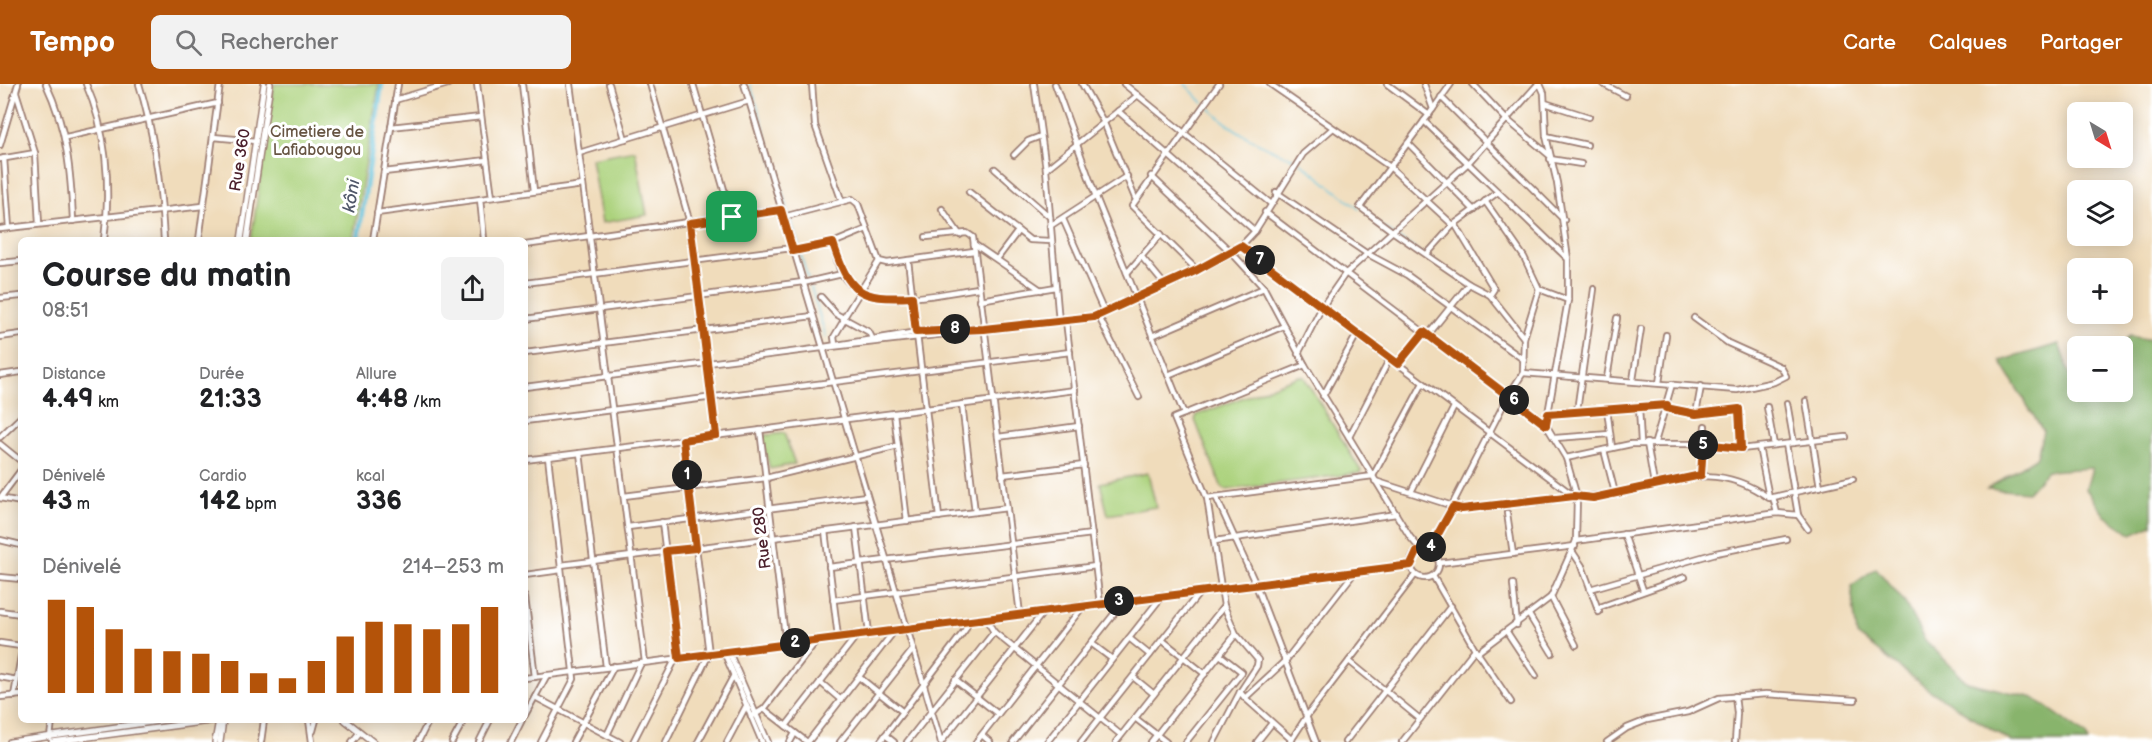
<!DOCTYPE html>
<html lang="fr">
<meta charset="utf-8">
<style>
:root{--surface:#fff;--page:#f2f2f2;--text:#202124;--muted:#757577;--accent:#b45309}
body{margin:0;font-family:"Balsamiq Sans",sans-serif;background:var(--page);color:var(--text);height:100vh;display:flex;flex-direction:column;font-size:22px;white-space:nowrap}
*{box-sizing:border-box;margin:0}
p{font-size:20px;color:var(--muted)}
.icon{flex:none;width:33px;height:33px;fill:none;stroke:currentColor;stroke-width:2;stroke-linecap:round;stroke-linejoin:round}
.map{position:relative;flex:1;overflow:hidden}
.drawer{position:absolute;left:18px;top:153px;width:510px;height:486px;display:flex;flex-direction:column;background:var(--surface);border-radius:9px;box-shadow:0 3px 15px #0003}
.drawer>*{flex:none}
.needle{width:39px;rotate:142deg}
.controls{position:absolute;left:2067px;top:18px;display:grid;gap:12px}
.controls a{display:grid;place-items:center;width:66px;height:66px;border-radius:9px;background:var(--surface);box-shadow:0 3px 15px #0003;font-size:30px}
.pin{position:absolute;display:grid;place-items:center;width:51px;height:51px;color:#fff;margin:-26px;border-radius:12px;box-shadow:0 3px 9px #0006}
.km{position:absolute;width:30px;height:30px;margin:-15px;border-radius:50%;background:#222;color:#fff;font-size:16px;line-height:30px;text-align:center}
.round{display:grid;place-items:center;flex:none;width:63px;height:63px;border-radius:9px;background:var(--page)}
.overview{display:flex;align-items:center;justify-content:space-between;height:102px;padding:0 24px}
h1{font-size:33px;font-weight:700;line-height:45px}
.metrics{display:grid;grid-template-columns:repeat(3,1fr);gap:9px;height:102px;padding:6px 24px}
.metrics div{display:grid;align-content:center}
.metrics b{font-size:26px;font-weight:700}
.metrics small{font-size:16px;font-weight:400}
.metrics p{font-size:16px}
.chart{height:168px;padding:12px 24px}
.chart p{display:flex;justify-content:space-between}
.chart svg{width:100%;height:108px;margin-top:6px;stroke:var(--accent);stroke-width:6}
header{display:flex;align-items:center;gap:36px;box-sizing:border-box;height:84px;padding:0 30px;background:var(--accent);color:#fff}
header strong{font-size:28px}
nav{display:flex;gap:33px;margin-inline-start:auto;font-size:21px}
.search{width:420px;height:54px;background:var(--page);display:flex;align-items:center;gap:15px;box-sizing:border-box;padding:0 21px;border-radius:9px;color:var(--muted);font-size:22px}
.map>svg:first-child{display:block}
</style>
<header>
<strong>Tempo</strong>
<div class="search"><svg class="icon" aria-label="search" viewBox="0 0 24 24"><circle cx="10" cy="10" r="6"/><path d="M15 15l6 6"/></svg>Rechercher</div>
<nav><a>Carte</a><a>Calques</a><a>Partager</a></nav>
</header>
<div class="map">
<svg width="2152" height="658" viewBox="0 0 2152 658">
<rect width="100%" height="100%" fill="#fff"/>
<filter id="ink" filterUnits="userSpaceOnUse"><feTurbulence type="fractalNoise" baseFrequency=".0167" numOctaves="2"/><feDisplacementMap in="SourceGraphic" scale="12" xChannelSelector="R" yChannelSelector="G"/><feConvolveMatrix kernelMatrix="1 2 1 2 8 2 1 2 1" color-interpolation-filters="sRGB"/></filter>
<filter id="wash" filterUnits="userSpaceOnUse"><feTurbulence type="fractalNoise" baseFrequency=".008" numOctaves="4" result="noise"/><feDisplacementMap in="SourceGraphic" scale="24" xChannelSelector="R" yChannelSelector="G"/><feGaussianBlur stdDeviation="1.35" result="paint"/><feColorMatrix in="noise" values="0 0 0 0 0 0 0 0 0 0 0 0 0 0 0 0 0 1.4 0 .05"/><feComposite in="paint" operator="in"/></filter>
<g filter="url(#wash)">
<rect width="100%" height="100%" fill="#f0dcbb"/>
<g fill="#abd27c" stroke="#7a7854" stroke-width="1.5">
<polygon points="274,0 379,0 353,156 251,156"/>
<polygon points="635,66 647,131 602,139 591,74"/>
<polygon points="1299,292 1304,293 1361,387 1359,389 1226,406 1222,404 1195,336 1197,331"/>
<polygon points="784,349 795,380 770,385 761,352"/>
<polygon points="1148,389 1156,423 1108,431 1100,399"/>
</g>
<g fill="#88b46c" stroke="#696a4c" stroke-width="1.5">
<polygon points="2129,252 2152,256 2152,441 2132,450 2105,432 2086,405 2092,384 2047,387 2028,408 1987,405 2037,373 2043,347 2000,277 2059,260 2072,296 2077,295 2078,308 2122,308 2122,262 2120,262"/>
<polygon points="1876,484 1905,519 1924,555 1967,598 2034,614 2086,651 2088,658 2012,658 1929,606 1857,551 1851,502"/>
</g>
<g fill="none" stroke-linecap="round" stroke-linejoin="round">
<g stroke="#5ec2dc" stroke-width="1.5">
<polyline points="750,0 755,15"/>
<polyline points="1185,0 1203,19"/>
<polyline points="756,18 789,129"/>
<path d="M 1207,22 C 1230,45 1262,63 1293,74"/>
<polyline points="1300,78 1359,125"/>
<polyline points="790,134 793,142"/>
<polyline points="1374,137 1439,182"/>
<polyline points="793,144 799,162"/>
<polyline points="800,168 808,195"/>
<polyline points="810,200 826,253"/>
</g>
<polyline stroke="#5ec2dc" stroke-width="4.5" points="358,156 382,0"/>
</g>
</g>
<g filter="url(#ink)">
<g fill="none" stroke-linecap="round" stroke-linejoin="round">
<g stroke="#9d7e73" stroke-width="8">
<g id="minor">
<path d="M 46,0 C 67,44 71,89 73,137"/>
<path d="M 86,0 C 108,50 111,102 104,156"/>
<path d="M 139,0 C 155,51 161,103 164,156"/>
<polyline points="477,0 492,113"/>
<polyline points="522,0 534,107"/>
<polyline points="570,0 645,578"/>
<polyline points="609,0 625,55"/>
<polyline points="650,0 690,139 716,351"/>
<polyline points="693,0 732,133"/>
<polyline points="744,0 941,658"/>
<polyline points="812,0 815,41 842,118"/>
<polyline points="1034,0 1046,85 1059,238"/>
<polyline points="1055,0 1096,113 1184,330"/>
<polyline points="1082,0 1104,39 1135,114"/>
<polyline points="1124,0 1270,119"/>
<polyline points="1270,0 1390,83 1433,25 1424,0"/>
<polyline points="1387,0 1429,31"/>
<polyline points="1473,0 1505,34 1549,71"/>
<polyline points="1540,0 1544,9 1546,52 1557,99 1568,175 1568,216 1546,341"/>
<polyline points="1603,0 1626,12"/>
<polyline points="16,8 35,69 39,140"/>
<polyline points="1441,13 1564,136"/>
<polyline points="395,16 448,0"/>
<polyline points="1545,19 1589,33"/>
<polyline points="1433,25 1451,0"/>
<polyline points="1118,27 1255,147"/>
<polyline points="1424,37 1567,174"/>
<polyline points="391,43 481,33"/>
<polyline points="1546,52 1587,61"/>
<polyline points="66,53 218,19"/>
<polyline points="213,53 256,57"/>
<polyline points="1408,59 1474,126"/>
<polyline points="0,61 18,0"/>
<polyline points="579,69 749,17"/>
<polyline points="1014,71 1028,57 1041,52"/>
<polyline points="4,74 9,144"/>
<polyline points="0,75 35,69"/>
<polyline points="1550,75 1581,80"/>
<polyline points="995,85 1050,133"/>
<polyline points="1046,85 1138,11"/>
<polyline points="384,88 487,76"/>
<polyline points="1151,92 1232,169 1264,204 1305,281 1410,453 1421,466"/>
<polyline points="969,108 1030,156 1051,157"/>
<polyline points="1276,108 1366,169 1407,191 1524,276"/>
<polyline points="480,115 484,155"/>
<polyline points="1485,117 1524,173 1539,205 1568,216"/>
<polyline points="942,125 960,151"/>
<polyline points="1265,128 1546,341 1566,374 1577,413 1576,457 1551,513 1478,568"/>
<polyline points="377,129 583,101"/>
<polyline points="783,133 852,115 858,120 879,177 887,179 974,167"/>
<polyline points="1063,135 1104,228"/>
<polyline points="1455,140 1494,205 1490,211"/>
<polyline points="1050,142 1127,92"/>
<polyline points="0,145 203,122"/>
<polyline points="926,153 967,149 973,153 1020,530"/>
<polyline points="199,156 220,0"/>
<polyline points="373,156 398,0"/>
<path d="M 833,159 C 836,168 837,181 842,190 C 867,231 940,209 979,204"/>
<polyline points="974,160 1041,206"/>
<polyline points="525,161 781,125"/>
<polyline points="1241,162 1574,412"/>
<polyline points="793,167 833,159 867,145"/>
<polyline points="1427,170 1453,141 1498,108"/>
<polyline points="1141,172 1164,200"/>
<polyline points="997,175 1018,147"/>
<polyline points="908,176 939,433"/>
<polyline points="0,179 21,177"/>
<polyline points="1197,186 1132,122 1219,0"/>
<polyline points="1127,189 1161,150"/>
<polyline points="525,199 792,164"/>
<polyline points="803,199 842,190"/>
<polyline points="821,213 836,230 869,248 873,256"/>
<polyline points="0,214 21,212"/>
<polyline points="980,216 1056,203"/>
<polyline points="1098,231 1139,313"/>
<polyline points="525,235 803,198"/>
<polyline points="843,235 879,177"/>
<polyline points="1066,237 1100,520"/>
<polyline points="1428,251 1469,200"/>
<polyline points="1152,252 1264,204"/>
<polyline points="0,253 21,250"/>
<polyline points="1524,254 1539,205"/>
<polyline points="835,260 834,253 844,236"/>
<polyline points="824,263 917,248 982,245"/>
<polyline points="525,269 813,232"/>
<polyline points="1298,270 1322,223 1345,190 1468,79 1538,0"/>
<polyline points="1398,280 1424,248"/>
<polyline points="1523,289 1737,306 1774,298 1786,292 1781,283 1728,259 1694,234"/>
<polyline points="0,291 21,288"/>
<polyline points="1168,291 1284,242"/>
<polyline points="1607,294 1617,234"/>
<polyline points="1633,296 1641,245"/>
<polyline points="1659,299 1666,251"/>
<polyline points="525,303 822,264 1094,233 1197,186 1241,162 1255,147 1303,70 1332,45"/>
<polyline points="1323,312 1357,250"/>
<polyline points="1806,317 1820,403"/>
<polyline points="1787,319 1794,359"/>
<polyline points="962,320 975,428"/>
<polyline points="1639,323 1641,359"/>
<polyline points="1767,323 1774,361"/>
<polyline points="1666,324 1696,330 1739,325 1741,365"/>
<polyline points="1607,325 1612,364"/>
<polyline points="1577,327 1594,205"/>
<polyline points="894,329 907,437"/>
<polyline points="1548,330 1667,321"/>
<polyline points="1696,330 1701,302"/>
<polyline points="525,337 1070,268"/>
<polyline points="760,346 786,560"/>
<polyline points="0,353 21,333"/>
<polyline points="998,353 1079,342"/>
<polyline points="1349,353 1390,274"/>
<polyline points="1555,354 1610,350"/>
<polyline points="1655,358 1672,300"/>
<polyline points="1647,359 1654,400"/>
<polyline points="0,360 21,377"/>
<polyline points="1786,360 1798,431 1808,445"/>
<polyline points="1759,363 1769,413"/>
<polyline points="1604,366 1615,409"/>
<polyline points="580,369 606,583"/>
<polyline points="1566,374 1631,360 1703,360 1741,365 1846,353"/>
<polyline points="525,376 1075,306"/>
<polyline points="1002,391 1084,381"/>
<polyline points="1701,391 1705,342"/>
<path d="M 1375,397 L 1462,425 L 1574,412 C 1647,418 1698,363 1769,414 L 1853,395"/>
<polyline points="1411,408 1454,323"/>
<polyline points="624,412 766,394 898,362"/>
<polyline points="1216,413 1256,501 1316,658"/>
<polyline points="1773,413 1777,429"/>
<polyline points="0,414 21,386"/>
<polyline points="0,414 21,418"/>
<polyline points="1207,414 1373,392 1423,299"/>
<polyline points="1507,429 1513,470"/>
<polyline points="662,438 679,574"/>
<polyline points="628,443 866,412"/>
<polyline points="856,443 869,549"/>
<polyline points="825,447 838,553"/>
<polyline points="1624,450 1643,506"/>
<polyline points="0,456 21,461"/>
<polyline points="1215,457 1396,430"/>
<polyline points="1576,457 1777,429 1798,431"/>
<circle cx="1425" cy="480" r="14"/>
<polyline points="1429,466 1508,312 1523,289 1524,254 1490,211 1469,200 1392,147 1360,123 1390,83 1453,141"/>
<polyline points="1572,467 1582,482 1599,528"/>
<polyline points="1439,479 1575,462"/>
<polyline points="561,481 1007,424"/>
<polyline points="829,483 1092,450"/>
<polyline points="525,491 561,486"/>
<polyline points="1433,492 1475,565 1511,618"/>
<polyline points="0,493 21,495"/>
<polyline points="1513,500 1517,541"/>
<polyline points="1590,505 1716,469 1786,455"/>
<polyline points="525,513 535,593"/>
<polyline points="1551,513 1576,561"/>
<polyline points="833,516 1096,482"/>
<polyline points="1597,524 1685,493"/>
<polyline points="0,527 21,530"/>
<polyline points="1529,531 1552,569"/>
<polyline points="986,535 994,548 1121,651"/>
<polyline points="1507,548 1536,592"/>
<polyline points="1129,554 1150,571"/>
<polyline points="1162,556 1205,590"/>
<polyline points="0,559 21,562"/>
<polyline points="1091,559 1112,575"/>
<polyline points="724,568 762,658"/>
<polyline points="729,568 768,658"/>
<polyline points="1349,577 1420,635"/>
<polyline points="0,593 17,596"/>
<polyline points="859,593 903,628"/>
<polyline points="1133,593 1154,610"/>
<polyline points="525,594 1411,481"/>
<polyline points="955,596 998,630"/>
<polyline points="820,598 841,616"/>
<polyline points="1240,608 1245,614 1286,576 1354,489"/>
<polyline points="14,612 21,572"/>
<polyline points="1735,612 1737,629 1735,658"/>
<polyline points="0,613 21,611"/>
<polyline points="535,613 620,658"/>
<polyline points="1245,614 1292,656"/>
<polyline points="764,625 807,658"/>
<polyline points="525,631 547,591"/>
<polyline points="751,633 764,625 817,556"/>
<polyline points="1135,634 1166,658"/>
<polyline points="309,636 312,658"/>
<polyline points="786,642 857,551"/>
<polyline points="313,647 316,636"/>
<polyline points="607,651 641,579"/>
<polyline points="885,651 894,658"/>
<polyline points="982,651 990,658"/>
<polyline points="50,654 52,636"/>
<polyline points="261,658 264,636"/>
<polyline points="352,658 360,648"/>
<polyline points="418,658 429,636"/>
<polyline points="452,658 464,636"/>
<polyline points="479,658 490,636"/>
<polyline points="511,658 522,636"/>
<polyline points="541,658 574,595 548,373"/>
<polyline points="573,658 614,582"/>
<polyline points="633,658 676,574"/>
<polyline points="666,658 709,570 683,356"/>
<polyline points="698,658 734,591"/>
<polyline points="727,658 746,622"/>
<polyline points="790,658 795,649"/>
<polyline points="808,658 895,546"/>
<polyline points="840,658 912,567"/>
<polyline points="880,658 965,546 969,537"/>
<polyline points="907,658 994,548"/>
<polyline points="941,658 1045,526"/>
<polyline points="976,658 1084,521"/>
<polyline points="1013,658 1125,516"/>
<polyline points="1047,658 1163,511"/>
<polyline points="1081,658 1200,508"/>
<polyline points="1116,658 1224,522"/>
<polyline points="1151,658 1236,550"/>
<polyline points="1186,658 1242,588 1220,571"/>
<polyline points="1214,658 1240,608 1257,582 1258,576 1236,550 1224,522 1207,414 1174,334 1305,281"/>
<polyline points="1257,658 1272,639"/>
<polyline points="1290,658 1309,629 1415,491"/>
<polyline points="1345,658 1451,522"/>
<polyline points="1402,658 1475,565"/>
<polyline points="1607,658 1627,644 1647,636 1688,628 1719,614 1766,610 1855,616"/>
</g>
</g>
<g stroke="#9d7e73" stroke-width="8">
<g id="major">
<polyline points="241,156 264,0"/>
<polyline points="247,156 270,0"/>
<polyline points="345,636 373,658"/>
<polyline points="10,658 166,636"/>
<polyline points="52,658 217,636"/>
<polyline points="215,658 219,636"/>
<polyline points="220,658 223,636"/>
</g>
</g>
<use href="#minor" stroke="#fff" stroke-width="4.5"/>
<use href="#major" stroke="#fff" stroke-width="5"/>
</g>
</g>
<g fill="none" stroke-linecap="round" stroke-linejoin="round" filter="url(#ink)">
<g stroke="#fff" stroke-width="12">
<path id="route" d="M 781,126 L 793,167 L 833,159 C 849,209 859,216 912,213 L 916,248 L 984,245 L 1094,233 L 1197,186 L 1241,162 L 1398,280 L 1424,248 L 1546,341 L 1548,330 L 1667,321 L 1666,324 L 1696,330 L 1739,325 L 1741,364 L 1703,360 L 1701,391 L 1593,414 L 1574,412 L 1462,425 L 1453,423 L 1429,466 L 1417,468 L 1411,481 L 679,574 L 666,467 L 696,464 L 683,356 L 716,351 L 690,139 Z"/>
</g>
<use href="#route" stroke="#b45309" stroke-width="8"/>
</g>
<g text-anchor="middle" stroke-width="6" stroke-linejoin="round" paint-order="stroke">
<g font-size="16" fill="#675543" stroke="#fff">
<text x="317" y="53">Cimetiere de<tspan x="317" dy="18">Lafiabougou</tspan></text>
</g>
<g font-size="16" fill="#4a1f2b" stroke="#fff">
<text transform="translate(239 76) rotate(-81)" y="6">Rue 360</text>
<text transform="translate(761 454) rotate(-97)" y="6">Rue 280</text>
</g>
<g font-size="18" font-style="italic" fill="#515869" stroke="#fff">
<text transform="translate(351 112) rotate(-81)" y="6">kôni</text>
</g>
</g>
</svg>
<div class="controls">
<a><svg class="needle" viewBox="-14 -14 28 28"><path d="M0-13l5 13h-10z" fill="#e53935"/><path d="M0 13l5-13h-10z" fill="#757577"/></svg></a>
<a><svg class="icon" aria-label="layers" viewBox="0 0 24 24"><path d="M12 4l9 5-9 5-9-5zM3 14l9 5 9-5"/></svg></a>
<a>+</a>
<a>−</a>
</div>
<div class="pin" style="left:732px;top:133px;background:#1e9e55"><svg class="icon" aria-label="arrive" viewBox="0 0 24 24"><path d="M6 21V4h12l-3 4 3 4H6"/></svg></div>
<b class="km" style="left:687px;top:391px">1</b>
<b class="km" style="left:795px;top:559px">2</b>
<b class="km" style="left:1119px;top:517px">3</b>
<b class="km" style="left:1431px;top:463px">4</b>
<b class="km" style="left:1703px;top:361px">5</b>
<b class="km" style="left:1514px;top:316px">6</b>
<b class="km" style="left:1260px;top:176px">7</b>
<b class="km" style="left:955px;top:245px">8</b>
<section class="drawer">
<div class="overview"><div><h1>Course du matin</h1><p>08:51</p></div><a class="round"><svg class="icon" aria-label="share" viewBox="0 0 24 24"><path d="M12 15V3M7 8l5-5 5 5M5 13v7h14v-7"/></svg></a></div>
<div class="metrics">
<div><p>Distance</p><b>4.49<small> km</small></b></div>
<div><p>Durée</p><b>21:33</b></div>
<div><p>Allure</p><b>4:48<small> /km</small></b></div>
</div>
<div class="metrics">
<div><p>Dénivelé</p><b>43<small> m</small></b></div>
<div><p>Cardio</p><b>142<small> bpm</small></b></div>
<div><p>kcal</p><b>336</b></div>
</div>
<div class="chart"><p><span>Dénivelé</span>214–253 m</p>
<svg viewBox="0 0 160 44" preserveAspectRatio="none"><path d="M5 44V6M15 44V9M25 44V18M35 44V26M45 44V27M55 44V28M65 44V31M75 44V36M85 44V38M95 44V31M105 44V21M115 44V15M125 44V16M135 44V18M145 44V16M155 44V9"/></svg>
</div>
</section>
</div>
